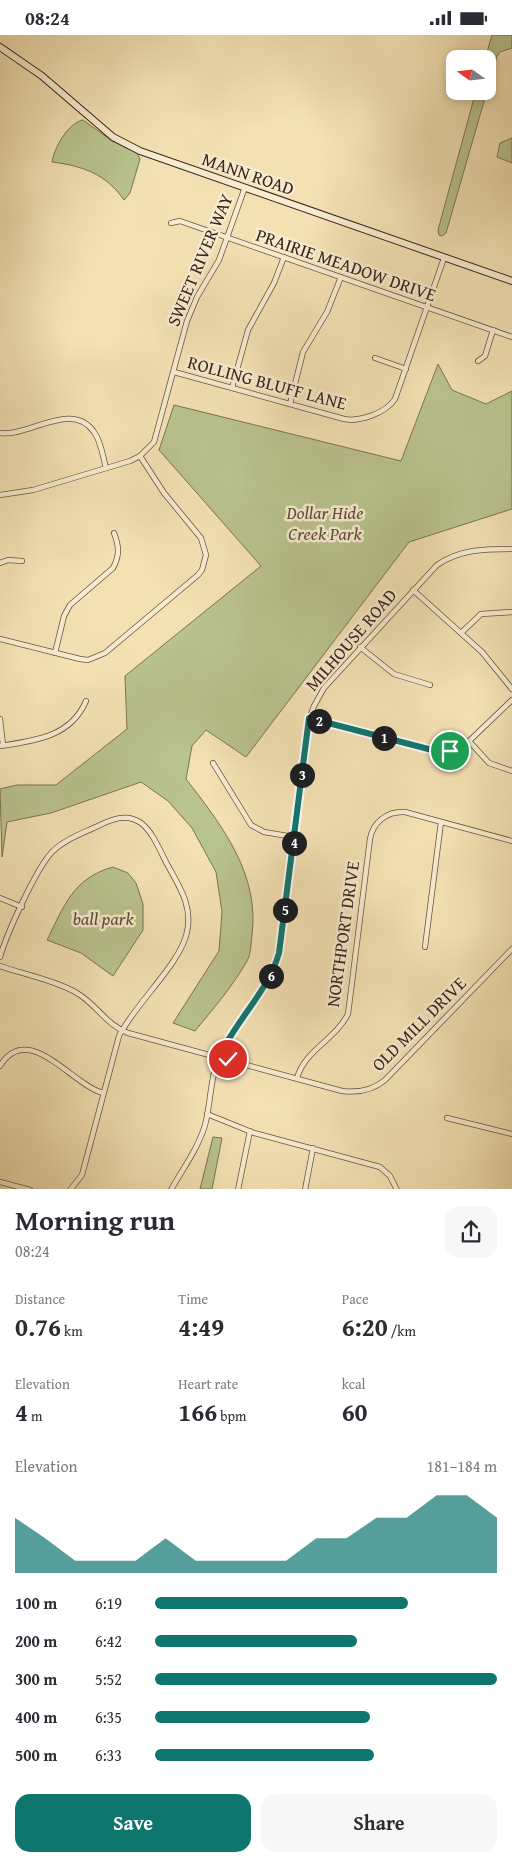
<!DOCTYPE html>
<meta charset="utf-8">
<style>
:root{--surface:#fff;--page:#f7f7f7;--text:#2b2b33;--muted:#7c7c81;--accent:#0f766e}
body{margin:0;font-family:"Gentium Book Plus",serif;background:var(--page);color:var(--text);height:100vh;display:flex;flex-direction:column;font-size:19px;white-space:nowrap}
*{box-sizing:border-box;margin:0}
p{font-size:16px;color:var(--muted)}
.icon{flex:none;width:28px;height:28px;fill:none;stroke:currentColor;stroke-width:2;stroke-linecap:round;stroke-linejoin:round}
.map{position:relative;height:1154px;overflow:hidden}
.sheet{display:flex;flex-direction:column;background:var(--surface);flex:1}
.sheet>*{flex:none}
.needle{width:32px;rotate:285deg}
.buttons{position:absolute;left:446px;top:15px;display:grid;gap:10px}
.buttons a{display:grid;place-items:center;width:50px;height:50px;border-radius:10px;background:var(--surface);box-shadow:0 2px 8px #0003;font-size:25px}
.pin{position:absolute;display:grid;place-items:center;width:42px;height:42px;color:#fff;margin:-21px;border:2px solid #fff;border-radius:50%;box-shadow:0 1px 5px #0007}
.km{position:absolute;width:25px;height:25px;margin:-12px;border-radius:50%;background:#222;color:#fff;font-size:14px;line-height:25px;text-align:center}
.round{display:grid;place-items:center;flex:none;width:52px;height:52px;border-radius:15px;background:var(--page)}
.headline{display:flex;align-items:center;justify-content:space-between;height:85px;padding:0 15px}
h1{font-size:28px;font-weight:600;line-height:38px}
.figures{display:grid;grid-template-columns:repeat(3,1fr);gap:8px;height:85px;padding:5px 15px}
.figures div{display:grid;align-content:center}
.figures b{font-size:25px;font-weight:600}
.figures small{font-size:14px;font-weight:400}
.figures p{font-size:14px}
.chart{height:140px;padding:10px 15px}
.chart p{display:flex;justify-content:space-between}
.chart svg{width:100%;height:90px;margin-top:5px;fill:var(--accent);opacity:.7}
.cta{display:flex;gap:10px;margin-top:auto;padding:10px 15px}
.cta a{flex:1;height:58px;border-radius:15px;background:var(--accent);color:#fff;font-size:20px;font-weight:600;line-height:58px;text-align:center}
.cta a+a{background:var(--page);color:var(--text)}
ul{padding:0 15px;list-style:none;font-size:16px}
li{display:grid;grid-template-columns:80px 60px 1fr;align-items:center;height:38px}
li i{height:12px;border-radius:6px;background:var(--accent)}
.status{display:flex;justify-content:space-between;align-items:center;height:35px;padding:0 25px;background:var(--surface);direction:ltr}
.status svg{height:14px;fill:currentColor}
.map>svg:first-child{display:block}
</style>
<div class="status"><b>08:24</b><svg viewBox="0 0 49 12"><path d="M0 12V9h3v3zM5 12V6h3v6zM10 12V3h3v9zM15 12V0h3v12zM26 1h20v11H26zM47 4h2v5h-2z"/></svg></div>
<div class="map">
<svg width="512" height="1155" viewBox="0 0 512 1155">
<rect width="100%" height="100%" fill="#f3e1b4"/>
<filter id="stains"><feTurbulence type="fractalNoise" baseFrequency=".004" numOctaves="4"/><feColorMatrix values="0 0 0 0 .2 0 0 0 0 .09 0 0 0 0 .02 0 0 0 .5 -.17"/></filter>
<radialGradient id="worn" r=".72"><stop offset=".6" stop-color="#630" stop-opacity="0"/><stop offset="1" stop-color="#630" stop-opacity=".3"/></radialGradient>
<g fill="#b9c38f" stroke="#7a7456">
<polygon points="492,0 512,0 512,13 500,17 497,21 488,53 488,24 485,24"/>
<polygon points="476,56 487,56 446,198 442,201 439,200 438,195"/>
<path d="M 83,85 L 112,106 L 137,118 L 140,124 L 130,158 L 124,165 C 106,139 83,131 52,127 C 54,113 68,88 83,85 Z"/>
<polygon points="512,103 512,128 497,122 500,108"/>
<path d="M 438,329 L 452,355 L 486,369 L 512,356 L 512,474 L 409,507 L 246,722 L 206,695 L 192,711 L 186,744 C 221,789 260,839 252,900 C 251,908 251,919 247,926 C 233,951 213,974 195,996 L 173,988 L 219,916 L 222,877 L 216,837 L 192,793 L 168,766 L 141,747 L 51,778 L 7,787 L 2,822 L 0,754 L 17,750 L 56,750 L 127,694 L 125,641 L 261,531 L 159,415 L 174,370 L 401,426 Z"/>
<path d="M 113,832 L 128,838 L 136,848 L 143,869 L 143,895 L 113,941 L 81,918 L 47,905 C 64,871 73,843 113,832 Z"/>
<polygon points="213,1102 222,1103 212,1154 200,1154"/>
</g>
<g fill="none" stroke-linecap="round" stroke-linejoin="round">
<g stroke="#685342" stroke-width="6">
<g id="street">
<polyline points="171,188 180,186 512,302"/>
<polyline points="375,323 406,334"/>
<polyline points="478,326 485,321 493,295"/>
<path d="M 174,337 L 344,384 C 360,387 386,378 395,364 L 444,223"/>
<polyline points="232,353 248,295 274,248 284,222"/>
<polyline points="290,369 303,317 327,277 341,242"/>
<path d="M 0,398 C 29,402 72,365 94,397 C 101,406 103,422 106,433"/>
<polyline points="0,460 33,455 130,426 140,421 154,407 187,286 197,262 219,225 244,155"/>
<polyline points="0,528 8,525 22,526"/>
<polyline points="413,555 482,617 512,654"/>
<polyline points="461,598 481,579 512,577"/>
<polyline points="0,604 80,624 88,625 105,618 198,540 202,535 206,520 201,503 164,458 140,421"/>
<polyline points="360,612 394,639 430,650"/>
<path d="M 55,618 L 64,581 L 70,570 L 113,533 C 120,520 119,511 114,498"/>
<polyline points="309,683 433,716 450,716 464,711 512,665"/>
<polyline points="0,684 3,710"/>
<polyline points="469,706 489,728 512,736"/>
<path d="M 0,711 C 34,706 71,702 86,666"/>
<polyline points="213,728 251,790 264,797 294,802"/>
<polyline points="0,863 22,872"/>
<polyline points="425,912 441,787"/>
<path d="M 0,922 C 7,898 36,834 52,817 C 65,804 83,798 98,791 C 112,784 127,778 141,788 C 153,797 160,816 167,829 C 179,851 193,871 187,897 C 181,928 135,969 119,1001 L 82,1140 L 70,1155"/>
<path d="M 0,931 C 23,939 61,947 80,960 C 98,972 107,990 128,998 L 342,1056 C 358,1058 373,1055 385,1045 L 512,914"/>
<path d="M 0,1031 C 28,985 72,1050 103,1058"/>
<path d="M 297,1043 C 305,1015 335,1005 348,979 L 370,804 C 373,787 387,776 405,777 L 512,806"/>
<polyline points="207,1079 254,1098 380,1132 390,1141 397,1155"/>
<polyline points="447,1083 512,1099"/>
<polyline points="0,1147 30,1155"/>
<path d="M 171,1155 C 183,1133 198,1114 205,1090 C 211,1068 210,1041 220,1019 C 238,980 272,953 281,910 L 308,687 L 314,671 L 324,653 L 437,530 C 460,514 485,514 512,514"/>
<polyline points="238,1155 250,1096"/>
<polyline points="305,1155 313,1113"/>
</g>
</g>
<g stroke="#3a241c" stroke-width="8">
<polyline id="secondary" points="0,12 42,41 113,102 140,116 512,246"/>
</g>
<use href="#street" stroke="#f7ecce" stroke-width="4.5"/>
<use href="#secondary" stroke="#f7ecce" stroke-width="6"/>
</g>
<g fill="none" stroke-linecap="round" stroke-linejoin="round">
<g stroke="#fff" stroke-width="10">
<path id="route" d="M 228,1024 L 219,1022 C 236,985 268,957 279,918 L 309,683 L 436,716 L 450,716"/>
</g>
<use href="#route" stroke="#0f766e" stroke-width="6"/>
</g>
<g text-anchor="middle" stroke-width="5" stroke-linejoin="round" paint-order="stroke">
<g font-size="18" fill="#3a241c" stroke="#f7ecce">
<text transform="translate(248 139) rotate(19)" y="6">MANN ROAD</text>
<text transform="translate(200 225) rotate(-67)" y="6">SWEET RIVER WAY</text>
<text transform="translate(346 230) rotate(19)" y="6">PRAIRIE MEADOW DRIVE</text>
<text transform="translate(267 348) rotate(15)" y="6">ROLLING BLUFF LANE</text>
<text transform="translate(351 605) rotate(-49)" y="6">MILHOUSE ROAD</text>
<text transform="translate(343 899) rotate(-82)" y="6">NORTHPORT DRIVE</text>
<text transform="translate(419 989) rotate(-45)" y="6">OLD MILL DRIVE</text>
</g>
<g font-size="18" font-style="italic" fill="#5a4c39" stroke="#f7ecce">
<text x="325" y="484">Dollar Hide<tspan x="325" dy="21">Creek Park</tspan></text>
<text x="103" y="890">ball park</text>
</g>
</g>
<rect width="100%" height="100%" filter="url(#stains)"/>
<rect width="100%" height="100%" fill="url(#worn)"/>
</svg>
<div class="buttons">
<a><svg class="needle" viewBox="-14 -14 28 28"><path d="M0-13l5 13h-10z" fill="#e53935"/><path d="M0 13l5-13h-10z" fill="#7c7c81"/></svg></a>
</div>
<div class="pin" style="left:450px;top:716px;background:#1e9e55"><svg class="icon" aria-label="arrive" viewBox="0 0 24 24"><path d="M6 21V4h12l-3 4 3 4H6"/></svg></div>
<div class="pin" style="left:228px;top:1024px;background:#d93025"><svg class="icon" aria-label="check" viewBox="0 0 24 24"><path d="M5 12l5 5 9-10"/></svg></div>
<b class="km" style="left:384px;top:703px">1</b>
<b class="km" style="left:319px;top:686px">2</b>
<b class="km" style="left:302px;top:740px">3</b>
<b class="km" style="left:294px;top:808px">4</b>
<b class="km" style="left:285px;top:875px">5</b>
<b class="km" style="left:271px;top:941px">6</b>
</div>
<section class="sheet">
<div class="headline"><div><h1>Morning run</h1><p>08:24</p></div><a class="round"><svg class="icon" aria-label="share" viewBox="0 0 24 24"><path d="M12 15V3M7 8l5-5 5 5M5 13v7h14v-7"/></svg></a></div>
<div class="figures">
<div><p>Distance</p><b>0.76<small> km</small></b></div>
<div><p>Time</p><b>4:49</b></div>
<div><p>Pace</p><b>6:20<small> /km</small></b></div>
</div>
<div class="figures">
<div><p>Elevation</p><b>4<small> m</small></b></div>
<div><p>Heart rate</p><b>166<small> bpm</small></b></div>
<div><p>kcal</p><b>60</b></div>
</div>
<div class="chart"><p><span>Elevation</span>181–184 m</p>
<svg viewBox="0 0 160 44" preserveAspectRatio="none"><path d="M0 44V17L10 27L20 38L30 38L40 38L50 27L60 38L70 38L80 38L90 38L100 27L110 27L120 17L130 17L140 6L150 6L160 17V44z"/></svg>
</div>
<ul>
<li><b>100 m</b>6:19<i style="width:74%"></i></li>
<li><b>200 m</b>6:42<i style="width:59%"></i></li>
<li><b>300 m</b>5:52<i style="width:100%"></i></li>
<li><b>400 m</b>6:35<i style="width:63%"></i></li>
<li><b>500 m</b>6:33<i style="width:64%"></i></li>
</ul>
<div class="cta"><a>Save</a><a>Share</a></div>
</section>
